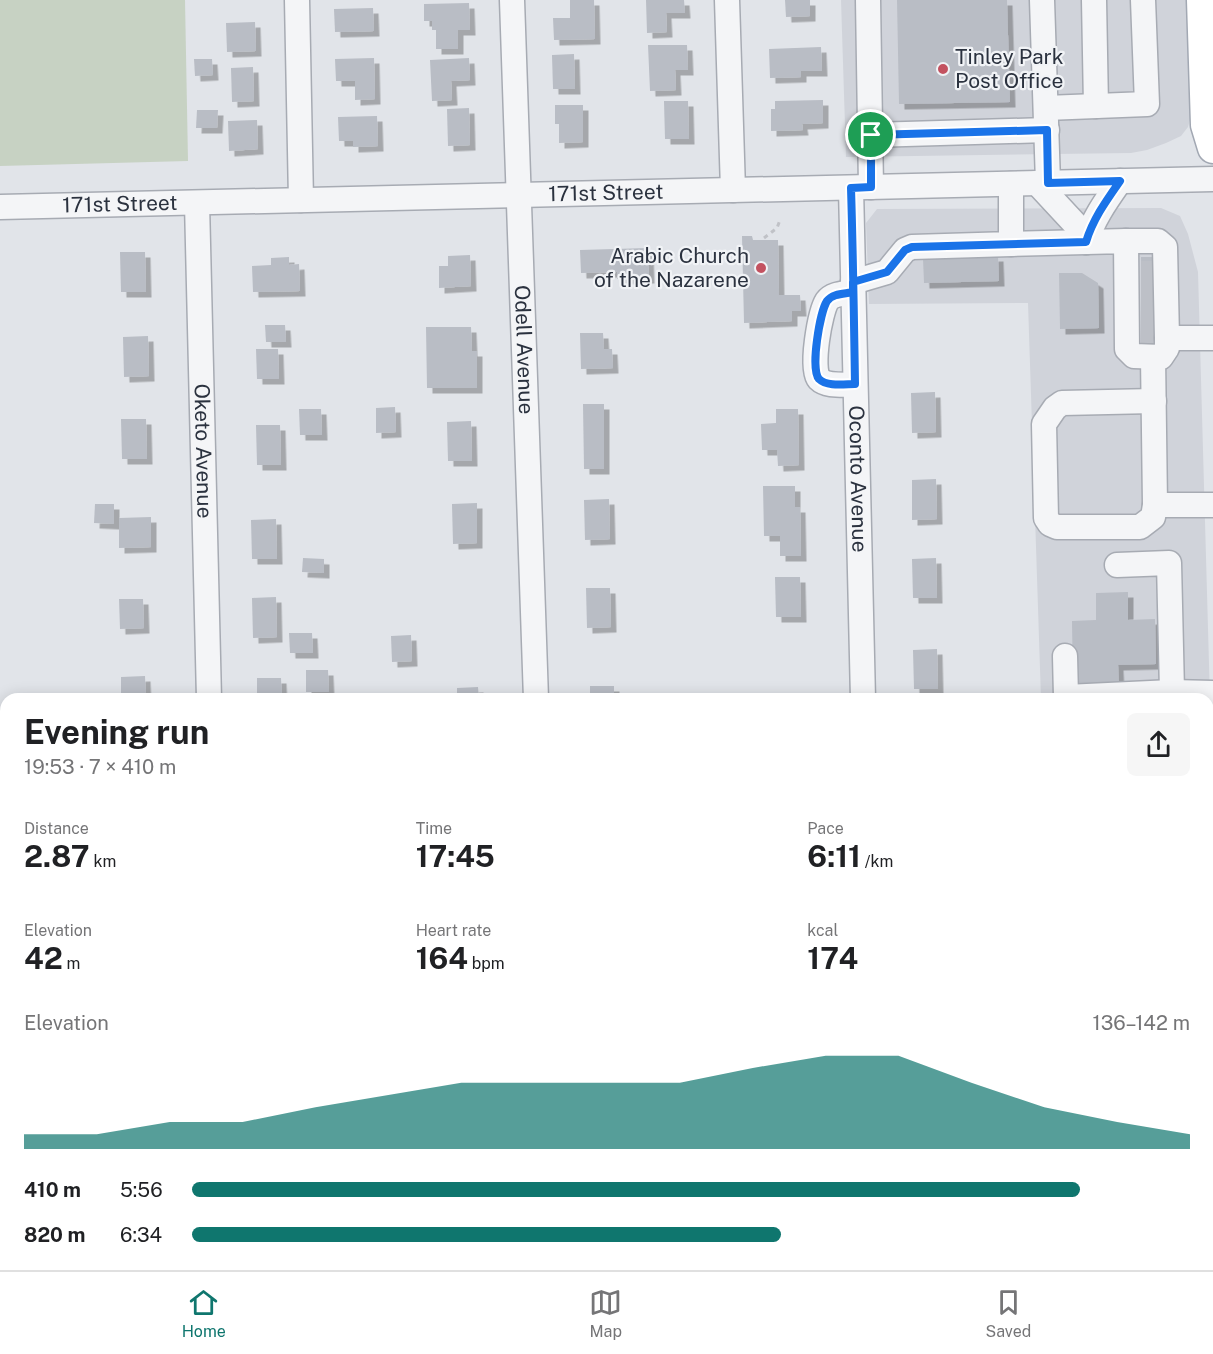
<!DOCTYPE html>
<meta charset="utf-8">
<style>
:root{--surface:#fff;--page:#f6f6f6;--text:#202124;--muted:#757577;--line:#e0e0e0;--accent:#0f766e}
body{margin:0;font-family:"Public Sans",sans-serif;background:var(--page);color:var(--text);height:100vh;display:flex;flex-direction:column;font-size:22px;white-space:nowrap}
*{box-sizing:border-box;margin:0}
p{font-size:20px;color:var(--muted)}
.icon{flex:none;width:33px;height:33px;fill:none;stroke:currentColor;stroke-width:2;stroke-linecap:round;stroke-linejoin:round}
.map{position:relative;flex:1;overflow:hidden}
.details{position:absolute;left:0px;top:693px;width:1214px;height:578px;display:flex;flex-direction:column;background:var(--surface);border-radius:18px 18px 0 0;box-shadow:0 3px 15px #0003}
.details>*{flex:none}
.pin{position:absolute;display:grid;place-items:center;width:51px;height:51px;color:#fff;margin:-26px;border:3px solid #fff;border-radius:50%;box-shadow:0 2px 6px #0007}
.round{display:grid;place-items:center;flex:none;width:63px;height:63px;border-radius:9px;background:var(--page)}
.headline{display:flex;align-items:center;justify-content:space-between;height:102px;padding:0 24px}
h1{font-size:33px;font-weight:700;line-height:45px}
.metrics{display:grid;grid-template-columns:repeat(3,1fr);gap:9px;height:102px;padding:6px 24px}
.metrics div{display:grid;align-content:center}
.metrics b{font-size:30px;font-weight:700}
.metrics small{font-size:16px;font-weight:400}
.metrics p{font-size:16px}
.chart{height:168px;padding:12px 24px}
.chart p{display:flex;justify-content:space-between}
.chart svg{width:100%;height:108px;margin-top:6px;fill:var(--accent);opacity:.7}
ul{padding:0 24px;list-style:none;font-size:20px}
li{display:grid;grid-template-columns:96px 72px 1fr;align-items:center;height:45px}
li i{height:15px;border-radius:8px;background:var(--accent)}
.dock{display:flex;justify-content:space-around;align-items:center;height:84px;border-top:2px solid var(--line);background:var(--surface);font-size:16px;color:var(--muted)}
.dock a{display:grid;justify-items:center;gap:3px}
.dock .selected{color:var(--accent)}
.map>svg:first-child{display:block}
</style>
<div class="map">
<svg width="1213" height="1270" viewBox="0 0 1213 1270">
<defs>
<filter id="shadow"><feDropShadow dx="5.5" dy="5.5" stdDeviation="0" flood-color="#0004"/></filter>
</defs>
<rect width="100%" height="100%" fill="#e1e4e9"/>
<g fill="#d0d3da">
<polygon points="841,0 1192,0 1192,112 1188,127 1181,136 1166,143 1147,150 1131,153 846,157"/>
<polygon points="1161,208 1180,216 1188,234 1198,272 1212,771 1208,771 1208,699 1041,699 1028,303 869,304 866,223 877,209"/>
<polygon points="1208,856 1213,856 1213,1185 1208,1186"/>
</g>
<polygon fill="#c7d2c3" points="0,0 185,0 188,161 0,166"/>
<g fill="#b9bdc5" filter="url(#shadow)">
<polygon points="570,0 594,0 595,39 554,40 553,18 570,18"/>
<polygon points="646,0 684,0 685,13 666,13 667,32 647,33"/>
<polygon points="785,0 810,0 810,16 786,17"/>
<polygon points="897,0 1007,0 1010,102 899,104"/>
<polygon points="469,3 470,30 458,30 458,49 436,49 436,30 432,30 432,21 424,21 424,4"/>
<polygon points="373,8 374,31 335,32 334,9"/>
<polygon points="255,22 256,51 227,52 226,23"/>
<polygon points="648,45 687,45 688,70 675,70 676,90 650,91"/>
<polygon points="821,47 822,71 801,71 801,77 770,78 769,49"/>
<polygon points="574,54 575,89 553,89 552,55"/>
<polygon points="374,58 375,99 355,100 355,81 336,81 335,59"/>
<polygon points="469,58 470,80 451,81 452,100 432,101 430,60"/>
<polygon points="194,59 212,59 213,75 195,76"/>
<polygon points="253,67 254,101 232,102 231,68"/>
<polygon points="823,100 823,123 802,124 803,130 771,131 771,109 775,109 775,101"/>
<polygon points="664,101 688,101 689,139 665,139"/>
<polygon points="555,105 583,105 583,142 559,143 559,124 555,124"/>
<polygon points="469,108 470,145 448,146 447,109"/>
<polygon points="197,110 218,110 217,128 196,128"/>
<polygon points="377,116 378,146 353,147 353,141 339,141 338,117"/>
<polygon points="257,120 258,149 229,151 228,121"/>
<polygon points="742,236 752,236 753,240 778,240 779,295 800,295 801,311 792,311 792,321 744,323"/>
<polygon points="648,248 649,278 617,279 617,272 581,273 580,250"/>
<polygon points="120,252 145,252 146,292 121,292"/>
<polygon points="470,255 471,286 439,288 439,266 448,266 448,256"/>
<polygon points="998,256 999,281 924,283 923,258"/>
<polygon points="289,257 289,265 299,264 300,291 253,292 252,266 271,265 271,258"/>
<polygon points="1141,257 1157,257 1159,350 1143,351"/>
<polygon points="1059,273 1082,273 1098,283 1099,328 1060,329"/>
<polygon points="265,325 285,325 286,342 266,342"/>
<polygon points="426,327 471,327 472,351 477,351 477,388 427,388"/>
<polygon points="580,333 603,333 604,349 612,349 613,368 581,369"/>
<polygon points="148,336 149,376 124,377 123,337"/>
<polygon points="256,349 278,349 279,379 257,379"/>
<polygon points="935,392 936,432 912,433 911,393"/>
<polygon points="583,404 604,404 604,469 584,469"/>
<polygon points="395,407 396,432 376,433 376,408"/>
<polygon points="299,409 321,409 322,435 300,435"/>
<polygon points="776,409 798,409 799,465 778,466 777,450 762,450 761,424 776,423"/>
<polygon points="121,419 146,419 147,459 122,459"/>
<polygon points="471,421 472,461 448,461 447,422"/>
<polygon points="256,425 280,425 281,465 257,465"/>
<polygon points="936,479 937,519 912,520 912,480"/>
<polygon points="763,486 795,486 795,507 800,507 801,556 780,556 780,536 764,536"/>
<polygon points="609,499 610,539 585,540 584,500"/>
<polygon points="477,503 477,543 453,544 452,504"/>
<polygon points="95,504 114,504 114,524 94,523"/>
<polygon points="151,517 151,547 119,548 119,518"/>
<polygon points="276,519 277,559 252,559 251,520"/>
<polygon points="303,558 324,559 324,573 302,572"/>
<polygon points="936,558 937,598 913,598 912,559"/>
<polygon points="775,577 800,577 801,617 776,617"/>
<polygon points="586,588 610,588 611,627 587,628"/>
<polygon points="1128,592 1128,620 1155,619 1156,664 1118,665 1119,684 1073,685 1072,621 1096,620 1096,593"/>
<polygon points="276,597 277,637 253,638 252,598"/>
<polygon points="119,599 143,599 144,628 120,629"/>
<polygon points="289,633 312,633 313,653 290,653"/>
<polygon points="411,635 412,661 392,662 391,636"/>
<polygon points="937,649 938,689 914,689 913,650"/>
<polygon points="306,670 328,670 329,692 306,692"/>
<polygon points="145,676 146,699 121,699 121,677"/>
<polygon points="257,678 281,678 282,699 257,699"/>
<rect x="590" y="686" width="24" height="13"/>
<polygon points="478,687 479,699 457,699 457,688"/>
<rect x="562" y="1264" width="30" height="6"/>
<rect x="610" y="1264" width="25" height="6"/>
<rect x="650" y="1264" width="35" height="6"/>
<rect x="700" y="1264" width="31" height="6"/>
<polygon points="749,1264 780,1264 780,1270 750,1270"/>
<rect x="794" y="1264" width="31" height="6"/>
<polygon points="842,1264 867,1264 868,1270 842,1270"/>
<rect x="887" y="1264" width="31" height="6"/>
<rect x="936" y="1264" width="30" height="6"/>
<rect x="981" y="1264" width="30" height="6"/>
<rect x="1027" y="1264" width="34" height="6"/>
<rect x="1073" y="1264" width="31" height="6"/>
<rect x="1121" y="1264" width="16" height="6"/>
<rect x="1164" y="1264" width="21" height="6"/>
</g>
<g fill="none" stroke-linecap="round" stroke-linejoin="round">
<g stroke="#bdc0c7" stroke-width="24" stroke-dasharray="24 12" stroke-linecap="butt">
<polyline points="1141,273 1155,273"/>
<polyline points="1141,292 1155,292"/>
<polyline points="1141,312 1155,312"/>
<polyline points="1141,331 1156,331"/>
</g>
<g stroke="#a7abb3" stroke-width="27">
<g id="minor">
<polyline points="297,0 301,200"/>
<path id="s1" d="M 512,0 L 536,699"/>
<polyline points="727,0 733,190"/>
<polyline points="868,0 871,187"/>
<polyline points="1042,0 1048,183"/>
<polyline points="1094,0 1096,106"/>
<polyline points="1046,108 1147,104 1143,0"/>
<polyline points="871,135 1047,130"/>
<polyline points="1037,183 1076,225 1086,242"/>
<path id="s2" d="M 851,188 L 863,699"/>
<path id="s3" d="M 197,203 L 209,699"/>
<path id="s4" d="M 0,207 L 1213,179"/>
<polyline points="1126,241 1158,241 1165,247 1167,338 1213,338"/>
<path d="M 1086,242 C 1093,219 1106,201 1120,181"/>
<polyline points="1011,244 1126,241 1127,349 1134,356 1161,357 1167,348 1167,338"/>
<polyline points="853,282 887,272 905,250 912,247 1011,244 1011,184"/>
<path d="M 853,292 C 845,294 833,293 827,301 C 820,312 810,369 819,379 C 827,387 845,384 855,385"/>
<polyline points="1153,357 1155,505 1213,505"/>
<polyline points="1154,401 1062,403 1055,408 1044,424 1046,518 1050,524 1057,527 1140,527 1153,517 1155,505"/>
<polyline points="1117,565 1169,563 1172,692"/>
<polyline points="1065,656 1066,697"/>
<polyline points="1066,699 1066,697 1172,692 1213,693"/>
<polyline points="1208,870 1213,872"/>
<polyline points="1208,1000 1213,999"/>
<polyline points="1208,1038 1213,1037"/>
<polyline points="1208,1200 1213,1200"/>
<polyline points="477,1264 477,1270"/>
<polyline points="250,1270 279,1264"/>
</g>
</g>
<g stroke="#a2a8b3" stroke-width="33">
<polyline id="major" points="1202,0 1206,125 1213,148"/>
</g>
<polyline stroke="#c0c2c7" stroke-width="3" stroke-dasharray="4.5 4.5" stroke-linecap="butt" points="764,238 777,228 780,220"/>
<use href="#minor" stroke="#f4f5f7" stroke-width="24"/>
<use href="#major" stroke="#fff" stroke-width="30"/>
</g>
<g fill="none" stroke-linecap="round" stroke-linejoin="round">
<g stroke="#fff" stroke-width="12">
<path id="route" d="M 871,135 L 871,187 L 851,188 C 853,253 854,319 855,384 C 845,384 827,387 819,379 C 810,369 820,312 827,301 C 833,293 845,294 853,292 L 853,282 L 887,272 L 905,250 L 912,247 L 1086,242 C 1093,219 1106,201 1120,181 L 1048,183 L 1047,130 L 871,135"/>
</g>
<use href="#route" stroke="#1a73e8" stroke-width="8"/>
</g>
<g fill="#c35260" stroke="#f1f3f6" stroke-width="2">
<circle cx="943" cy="69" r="6"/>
<circle cx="761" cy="268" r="6"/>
</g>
<g text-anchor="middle" stroke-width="4.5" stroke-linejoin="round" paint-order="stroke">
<g font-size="21" fill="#2b323f" stroke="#f1f3f6" text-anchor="start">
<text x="955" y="64">Tinley Park<tspan x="955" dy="24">Post Office</tspan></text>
<text x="749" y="263" text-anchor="end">Arabic Church<tspan x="749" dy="24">of the Nazarene</tspan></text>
</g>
<g font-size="21" fill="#2b323f" stroke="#f1f3f6">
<text dy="7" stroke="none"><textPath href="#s4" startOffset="606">171st Street</textPath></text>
<text dy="7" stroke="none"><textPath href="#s4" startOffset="120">171st Street</textPath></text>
<text dy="7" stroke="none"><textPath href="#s1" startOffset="350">Odell Avenue</textPath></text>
<text dy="7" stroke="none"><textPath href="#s3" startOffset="248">Oketo Avenue</textPath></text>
<text dy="7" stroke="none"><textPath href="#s2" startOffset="291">Oconto Avenue</textPath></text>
</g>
</g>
</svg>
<div class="pin" style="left:871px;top:135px;background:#1e9e55"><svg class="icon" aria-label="arrive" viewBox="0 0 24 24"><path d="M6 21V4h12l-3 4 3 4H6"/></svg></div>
<section class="details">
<div class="headline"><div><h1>Evening run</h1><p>19:53 · 7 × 410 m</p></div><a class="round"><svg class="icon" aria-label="share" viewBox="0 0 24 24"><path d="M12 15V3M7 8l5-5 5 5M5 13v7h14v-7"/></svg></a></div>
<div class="metrics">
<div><p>Distance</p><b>2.87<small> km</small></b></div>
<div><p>Time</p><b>17:45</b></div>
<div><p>Pace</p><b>6:11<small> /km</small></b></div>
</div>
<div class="metrics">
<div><p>Elevation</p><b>42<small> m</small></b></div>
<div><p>Heart rate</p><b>164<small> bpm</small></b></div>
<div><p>kcal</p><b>174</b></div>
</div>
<div class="chart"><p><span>Elevation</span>136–142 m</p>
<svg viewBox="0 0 160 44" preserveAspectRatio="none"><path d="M0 44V38L10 38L20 33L30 33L40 27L50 22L60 17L70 17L80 17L90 17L100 11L110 6L120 6L130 17L140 27L150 33L160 38V44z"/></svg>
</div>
<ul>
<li><b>410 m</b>5:56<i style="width:89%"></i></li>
<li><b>820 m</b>6:34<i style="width:59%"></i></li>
</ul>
</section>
</div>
<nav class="dock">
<a class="selected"><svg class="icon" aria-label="home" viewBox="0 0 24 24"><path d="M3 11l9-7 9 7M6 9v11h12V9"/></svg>Home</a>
<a><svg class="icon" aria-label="map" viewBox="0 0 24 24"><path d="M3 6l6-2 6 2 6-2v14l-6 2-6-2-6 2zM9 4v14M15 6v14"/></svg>Map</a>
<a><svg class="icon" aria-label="saved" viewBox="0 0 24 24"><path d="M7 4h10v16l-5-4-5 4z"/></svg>Saved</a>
</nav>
